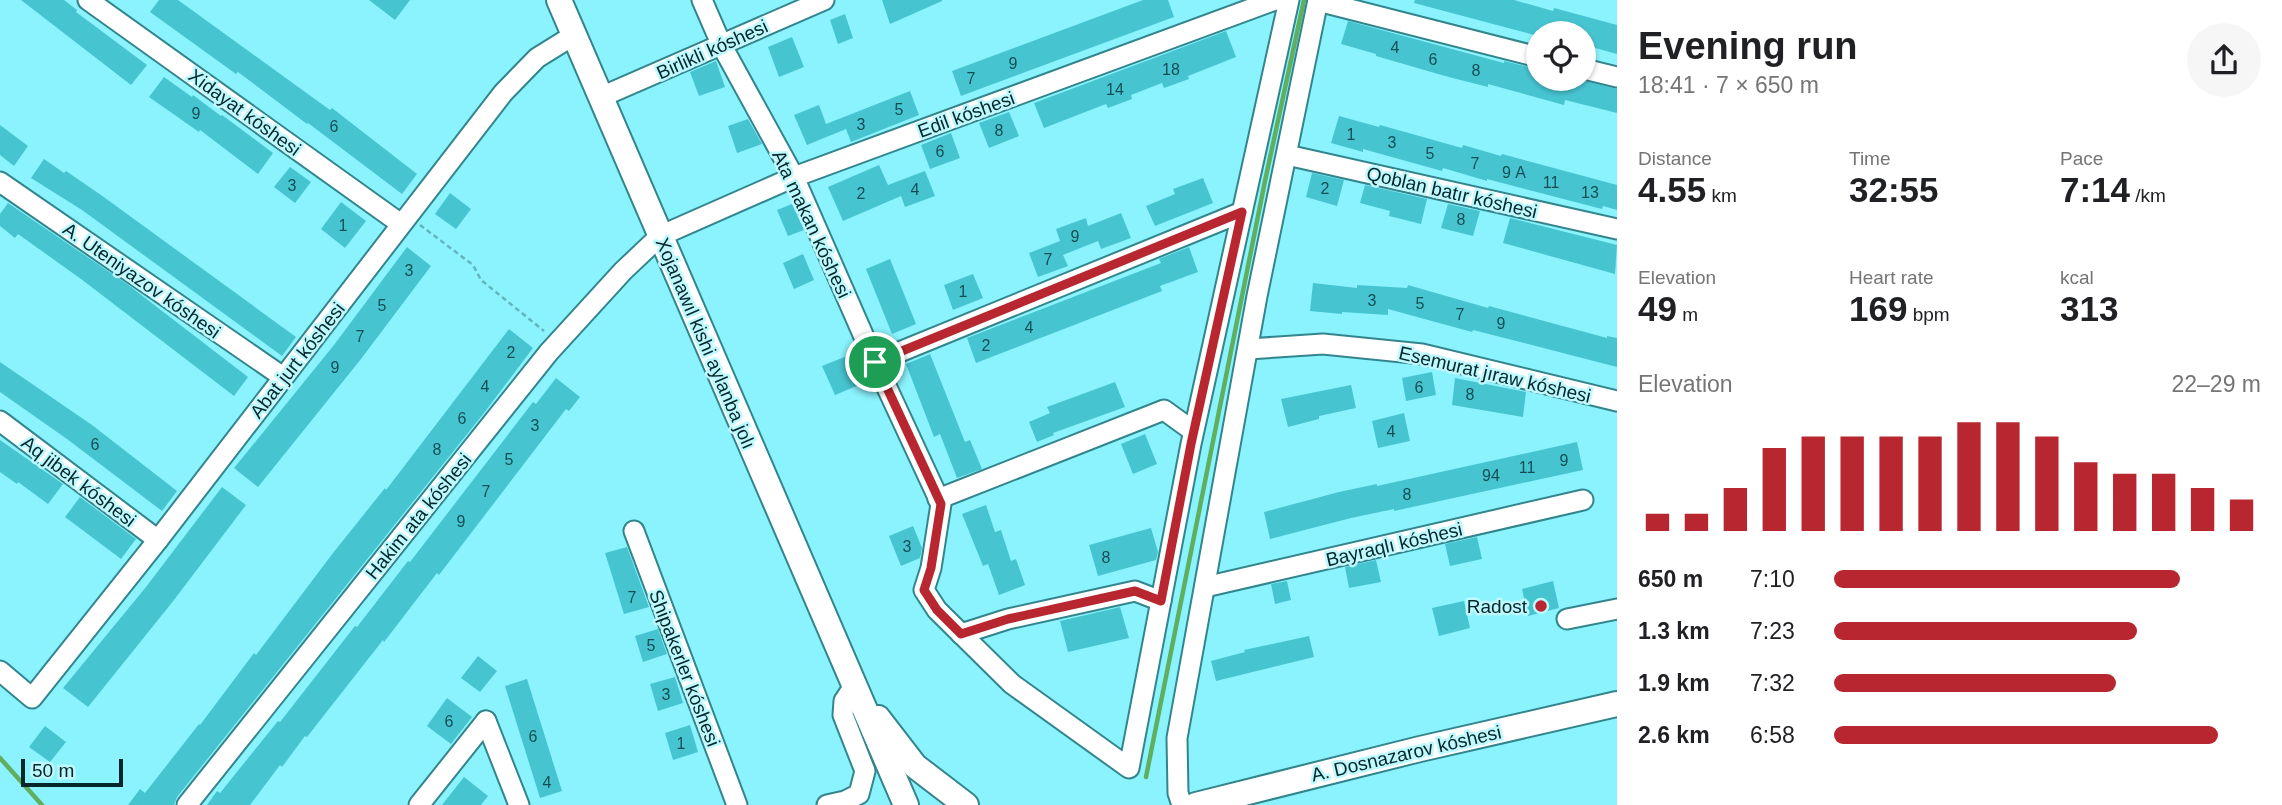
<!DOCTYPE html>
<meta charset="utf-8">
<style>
:root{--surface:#fff;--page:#f6f6f6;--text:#202124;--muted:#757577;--accent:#b8272f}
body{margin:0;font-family:Helvetica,sans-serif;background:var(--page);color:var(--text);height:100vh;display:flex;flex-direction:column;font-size:26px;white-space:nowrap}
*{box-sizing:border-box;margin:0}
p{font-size:23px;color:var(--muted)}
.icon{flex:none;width:38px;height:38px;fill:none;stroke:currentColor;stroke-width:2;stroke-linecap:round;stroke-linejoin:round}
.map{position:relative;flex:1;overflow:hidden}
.sheet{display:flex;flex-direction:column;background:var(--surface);width:665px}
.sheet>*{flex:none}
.buttons{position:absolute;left:1526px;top:21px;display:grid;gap:14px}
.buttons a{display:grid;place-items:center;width:70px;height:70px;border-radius:50%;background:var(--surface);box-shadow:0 2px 5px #0004;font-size:35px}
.scale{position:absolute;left:21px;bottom:18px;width:102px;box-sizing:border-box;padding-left:7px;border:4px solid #04272a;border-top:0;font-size:19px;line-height:24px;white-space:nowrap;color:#04272a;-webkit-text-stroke:5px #bef9ff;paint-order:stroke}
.pin{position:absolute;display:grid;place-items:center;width:60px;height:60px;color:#fff;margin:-30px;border:4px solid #fff;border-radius:50%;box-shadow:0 2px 7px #0007}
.round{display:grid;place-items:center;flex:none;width:74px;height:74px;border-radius:37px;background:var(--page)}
.overview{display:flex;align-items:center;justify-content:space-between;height:119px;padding:0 21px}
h1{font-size:38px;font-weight:600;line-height:52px}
.figures{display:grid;grid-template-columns:repeat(3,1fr);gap:10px;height:119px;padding:7px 21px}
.figures div{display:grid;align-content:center}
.figures b{font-size:35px;font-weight:600}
.figures small{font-size:19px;font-weight:400}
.figures p{font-size:19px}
.chart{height:196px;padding:14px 21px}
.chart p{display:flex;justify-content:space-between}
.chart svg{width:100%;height:126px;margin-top:7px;stroke:var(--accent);stroke-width:6}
ul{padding:0 21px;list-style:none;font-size:23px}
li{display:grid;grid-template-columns:112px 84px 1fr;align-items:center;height:52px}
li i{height:18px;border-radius:9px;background:var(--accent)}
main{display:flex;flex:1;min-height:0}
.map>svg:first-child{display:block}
</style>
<main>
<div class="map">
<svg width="1617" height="805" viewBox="0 0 1617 805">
<rect width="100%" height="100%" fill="#8af3fd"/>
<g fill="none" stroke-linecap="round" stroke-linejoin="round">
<g stroke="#60af60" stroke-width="4.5">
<polyline points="0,758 42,805"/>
<polyline points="1146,777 1265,181 1304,0"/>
</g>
</g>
<g fill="#46c5d1">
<polygon points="21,0 64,0 77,10 76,12 147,65 131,85"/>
<polygon points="159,0 178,0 330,110 332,108 417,174 402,194 308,123 307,124 238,72 236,74 150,12"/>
<polygon points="369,0 410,0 395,20"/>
<polygon points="882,0 942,0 942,1 890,24"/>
<polygon points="1143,0 1168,0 1174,17 961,96 952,71"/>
<polygon points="1415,0 1514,0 1553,11 1554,8 1617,25 1617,54 1584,45 1588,33 1538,33 1538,36 1414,3"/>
<polygon points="845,14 853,38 838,44 830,20"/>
<polygon points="1348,21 1504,63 1504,61 1538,69 1538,79 1577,79 1617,89 1617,113 1565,100 1564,105 1488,84 1488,87 1445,76 1376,56 1376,54 1341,44"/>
<polygon points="1226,31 1236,57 1188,76 1189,79 1164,88 1162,83 1131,95 1132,99 1108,108 1106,104 1044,128 1034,103"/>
<polygon points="792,37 804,67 779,77 768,47"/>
<polygon points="716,61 725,87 699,96 690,72"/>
<polygon points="164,77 192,97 193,95 221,116 222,115 273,153 258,174 200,130 199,132 149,97"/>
<polygon points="910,91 919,115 851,142 846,129 807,145 794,115 819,105 826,124"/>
<polygon points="1009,112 1019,136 989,148 979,123"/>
<polygon points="1339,116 1379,127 1380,125 1462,148 1463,145 1501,156 1502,154 1617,185 1617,210 1603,206 1602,209 1487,179 1487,181 1443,168 1442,171 1363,149 1363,152 1331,143"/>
<polygon points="748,119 762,144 737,153 728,126"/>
<polygon points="0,125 28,146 14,166 0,155"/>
<polygon points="951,133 960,158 930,169 921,145"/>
<polygon points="44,159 64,173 66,171 101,195 296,337 282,356 82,210 31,178"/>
<polygon points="879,165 888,185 925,171 935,196 905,207 901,196 843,221 828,187"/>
<polygon points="290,167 311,182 295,203 274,187"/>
<polygon points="1312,173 1344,180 1337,206 1306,197"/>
<polygon points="1203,178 1213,203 1155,226 1146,206 1175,194 1173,189"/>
<polygon points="1365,185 1427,199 1421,224 1389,216 1390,211 1360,203"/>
<polygon points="450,193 471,209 456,229 435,214"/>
<polygon points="341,202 366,221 345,248 321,229"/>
<polygon points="8,203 127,284 248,377 234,396 81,279 18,234 15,238 0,226 0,214"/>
<polygon points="792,204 804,230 788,236 777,210"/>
<polygon points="1448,204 1480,211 1473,236 1441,228"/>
<polygon points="1121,213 1131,238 1101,249 1098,241 1063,255 1068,266 1038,277 1029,253 1060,241 1056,229 1086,218 1088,226"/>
<polygon points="1510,218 1617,245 1615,274 1503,243"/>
<polygon points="407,247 431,266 361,359 258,487 234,468 334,345"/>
<polygon points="1189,247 1198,272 1160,286 1162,291 976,363 967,338 1161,263 1159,259"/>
<polygon points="803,254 814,280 794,289 783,263"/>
<polygon points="890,259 916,324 892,334 866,269"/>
<polygon points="973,274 983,298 953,310 944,285"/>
<polygon points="1313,283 1357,288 1357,285 1407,288 1408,285 1488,308 1489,306 1607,338 1607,336 1617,338 1617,367 1473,330 1472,332 1388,309 1388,315 1342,312 1342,314 1310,311"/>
<polygon points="509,329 533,348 484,413 177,797 174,805 128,805 140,789 145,793 199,724 200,725 254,653 256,655 333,553 385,488 386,490"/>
<polygon points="930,354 965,442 970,440 982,469 957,478 940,434 934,437 906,364"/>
<polygon points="847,356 859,385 835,395 822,366"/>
<polygon points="0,362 92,425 177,491 162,511 67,439 0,392"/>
<polygon points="1432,372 1436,395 1406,401 1402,378"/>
<polygon points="556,378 580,397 569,411 566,409 439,575 437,573 384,642 383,640 307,737 305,736 282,767 280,765 250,805 207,805 217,791 220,793 278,721 280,722 355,626 357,627 408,561 410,562 533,402 536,404"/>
<polygon points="1455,378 1526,392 1523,417 1452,405"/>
<polygon points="1115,382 1125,407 1053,433 1054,435 1037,442 1029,422 1050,413 1047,407"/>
<polygon points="1351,385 1356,408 1319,416 1319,419 1288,427 1281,399"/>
<polygon points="1404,413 1410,441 1378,448 1372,421"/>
<polygon points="1145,434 1157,464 1133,474 1121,444"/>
<polygon points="0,440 63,484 48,504 18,482 17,484 0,472"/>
<polygon points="1577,442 1583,470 1394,511 1394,509 1351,518 1270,539 1264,512 1339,492 1377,484 1377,486"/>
<polygon points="222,487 246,505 174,600 88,707 63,688 146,587"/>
<polygon points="80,497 136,539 121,559 65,517"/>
<polygon points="986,505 995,532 1001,530 1011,561 1016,559 1025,585 999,595 988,564 983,566 962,514"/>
<polygon points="913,526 922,548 920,558 901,566 889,536"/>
<polygon points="1151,528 1158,552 1156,560 1098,576 1089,545"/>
<polygon points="1477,537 1482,559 1450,566 1445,544"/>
<polygon points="627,547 649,607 624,614 605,553"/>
<polygon points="1376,560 1381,582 1349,588 1345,567"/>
<polygon points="1287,581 1291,600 1275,604 1271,584"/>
<polygon points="1553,581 1559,608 1528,616 1522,589"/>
<polygon points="1464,601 1470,628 1439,636 1432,608"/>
<polygon points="1120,607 1129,638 1068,652 1060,621"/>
<polygon points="658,629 667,654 643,662 635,636"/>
<polygon points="1309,636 1314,657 1216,681 1211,661 1245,652 1244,650"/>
<polygon points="478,656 497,671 480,692 461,678"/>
<polygon points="675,677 683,703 658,711 650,684"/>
<polygon points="527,679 562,791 540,798 505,686"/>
<polygon points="447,698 472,717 451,744 427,726"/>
<polygon points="690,725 698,752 673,760 665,733"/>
<polygon points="45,726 66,742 50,762 29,747"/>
<polygon points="464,777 488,796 481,805 442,805"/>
</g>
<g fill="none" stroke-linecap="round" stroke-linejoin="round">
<g stroke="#33858d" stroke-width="23">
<g id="minor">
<polyline points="88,0 401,224"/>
<polyline points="702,0 722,46 794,177 875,362 941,504 931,568 924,590 937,610 1012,684 1129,768 1191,444 1289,0"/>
<polyline points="1318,1 1538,57"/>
<polyline points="1584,69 1617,77"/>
<polyline points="601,97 824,0"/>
<polyline points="1287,155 1617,229"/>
<polyline points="0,182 283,377"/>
<polyline points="1248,349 1323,344 1422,354 1617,401"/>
<polyline points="875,362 1242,212"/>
<polyline points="0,421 158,540"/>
<polyline points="938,499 1164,410 1193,431"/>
<polyline points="634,531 737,805"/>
<polyline points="1205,587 1583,500"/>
<polyline points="1567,619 1617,609"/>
<polyline points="961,634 1008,619 1135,591 1161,601"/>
<polyline points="0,671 32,698 158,540 503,93 537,58 574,35"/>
<polyline points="486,721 519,805"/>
<polyline points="187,805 549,352 623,271 660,236 794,177 1275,0"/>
<polyline points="419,805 486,721"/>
<polyline points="827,805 845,801 859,794 865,771 843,715 844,701 854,686"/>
<polyline points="1182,805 1178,793 1177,738 1257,296 1318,0"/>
</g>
</g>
<g stroke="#33858d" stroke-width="28">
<g id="major">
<polyline points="559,0 906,805"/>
<polyline points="878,718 915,766 966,805"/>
<polyline points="1196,805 1420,749 1617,704"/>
</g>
</g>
<polyline stroke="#62b6bd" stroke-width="2.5" stroke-dasharray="5 3.5" stroke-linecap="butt" points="420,225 473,265 481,280 544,331"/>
<use href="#minor" stroke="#fff" stroke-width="19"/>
<use href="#major" stroke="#fff" stroke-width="24"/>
</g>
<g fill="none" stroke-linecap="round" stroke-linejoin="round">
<g stroke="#fff" stroke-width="14">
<polygon id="route" points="1242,212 1191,444 1161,601 1135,591 1008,619 961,634 937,610 924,590 931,568 941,504 875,362"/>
</g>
<use href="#route" stroke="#b8272f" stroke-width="9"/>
</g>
<circle fill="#b8272f" stroke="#bef9ff" stroke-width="2.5" cx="1541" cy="606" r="7"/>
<g text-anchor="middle" stroke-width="5" stroke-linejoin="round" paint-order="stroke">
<g font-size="16" fill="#144e54">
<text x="1395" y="53">4</text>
<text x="1433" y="65">6</text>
<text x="1013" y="69">9</text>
<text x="1171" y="75">18</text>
<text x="1476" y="76">8</text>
<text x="971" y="84">7</text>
<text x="1115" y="95">14</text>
<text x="899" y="115">5</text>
<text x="196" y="119">9</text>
<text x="861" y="130">3</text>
<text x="334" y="132">6</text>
<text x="999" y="136">8</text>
<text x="1351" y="140">1</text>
<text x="1392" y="148">3</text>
<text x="940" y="157">6</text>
<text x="1430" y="159">5</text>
<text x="1475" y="169">7</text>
<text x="1514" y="178">9 А</text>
<text x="1551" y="188">11</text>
<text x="292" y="191">3</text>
<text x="1325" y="194">2</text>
<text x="915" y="195">4</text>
<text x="1590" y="198">13</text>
<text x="861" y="199">2</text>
<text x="1461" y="225">8</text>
<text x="343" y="231">1</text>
<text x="1075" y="242">9</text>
<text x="1048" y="265">7</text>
<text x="409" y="276">3</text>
<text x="963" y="297">1</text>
<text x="1372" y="306">3</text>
<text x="1420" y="309">5</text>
<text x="382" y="311">5</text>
<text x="1460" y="320">7</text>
<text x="1501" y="329">9</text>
<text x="1029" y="333">4</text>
<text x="360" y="342">7</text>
<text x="986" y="351">2</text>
<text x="511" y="358">2</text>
<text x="335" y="373">9</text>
<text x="485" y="392">4</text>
<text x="1419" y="393">6</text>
<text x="1470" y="400">8</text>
<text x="462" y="424">6</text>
<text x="535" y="431">3</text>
<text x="1391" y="437">4</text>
<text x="95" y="450">6</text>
<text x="437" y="455">8</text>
<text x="509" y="465">5</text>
<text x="1564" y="466">9</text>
<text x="1527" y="473">11</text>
<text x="1491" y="481">94</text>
<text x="486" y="497">7</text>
<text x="1407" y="500">8</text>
<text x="461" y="527">9</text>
<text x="907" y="552">3</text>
<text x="1106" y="563">8</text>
<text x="632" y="603">7</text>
<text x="651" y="651">5</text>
<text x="666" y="700">3</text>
<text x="449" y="727">6</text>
<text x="533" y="742">6</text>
<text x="681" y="749">1</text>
<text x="547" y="788">4</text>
</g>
<g font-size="19" fill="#04272a" stroke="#bef9ff">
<text transform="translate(712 49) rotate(-24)" y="7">Birlikli kóshesi</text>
<text transform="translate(245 112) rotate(36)" y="7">Xidayat kóshesi</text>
<text transform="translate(966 114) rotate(-20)" y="7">Edil kóshesi</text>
<text transform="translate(1452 192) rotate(13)" y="7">Qoblan batır kóshesi</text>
<text transform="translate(812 224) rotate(65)" y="7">Ata makan kóshesi</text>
<text transform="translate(142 280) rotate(35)" y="7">A. Uteniyazov kóshesi</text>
<text transform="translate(706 343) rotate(67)" y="7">Xojanawıl kishi aylanba jolı</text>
<text transform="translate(297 360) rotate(-52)" y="7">Abat jurt kóshesi</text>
<text transform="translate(1495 374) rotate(13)" y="7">Esemurat jıraw kóshesi</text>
<text transform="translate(79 481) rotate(37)" y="7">Aq jibek kóshesi</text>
<text transform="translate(418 516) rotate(-51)" y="7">Hakim ata kóshesi</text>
<text transform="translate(1394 544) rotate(-13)" y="7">Bayraqlı kóshesi</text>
<text transform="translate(685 668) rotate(69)" y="7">Shipakerler kóshesi</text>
<text transform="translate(1406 753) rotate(-13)" y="7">A. Dosnazarov kóshesi</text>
</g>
<g font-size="19" fill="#04272a" stroke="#bef9ff" text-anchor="end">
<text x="1527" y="613">Radost</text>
</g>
</g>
</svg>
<div class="buttons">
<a><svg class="icon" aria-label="locate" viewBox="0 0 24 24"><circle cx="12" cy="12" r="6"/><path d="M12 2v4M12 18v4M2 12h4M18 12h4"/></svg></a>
</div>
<div class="scale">50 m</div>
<div class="pin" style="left:875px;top:362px;background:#1e9e55"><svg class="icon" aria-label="arrive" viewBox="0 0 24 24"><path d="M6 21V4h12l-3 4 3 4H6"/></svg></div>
</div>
<section class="sheet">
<div class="overview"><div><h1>Evening run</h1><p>18:41 · 7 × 650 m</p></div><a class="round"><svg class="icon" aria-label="share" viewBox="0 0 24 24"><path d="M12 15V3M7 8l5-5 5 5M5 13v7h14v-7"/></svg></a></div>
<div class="figures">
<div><p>Distance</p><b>4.55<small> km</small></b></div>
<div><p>Time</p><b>32:55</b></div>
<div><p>Pace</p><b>7:14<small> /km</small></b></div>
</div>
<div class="figures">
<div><p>Elevation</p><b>49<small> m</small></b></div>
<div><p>Heart rate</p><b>169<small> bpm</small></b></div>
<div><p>kcal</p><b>313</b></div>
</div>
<div class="chart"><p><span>Elevation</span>22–29 m</p>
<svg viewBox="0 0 160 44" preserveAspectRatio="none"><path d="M5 44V38M15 44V38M25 44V29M35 44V15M45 44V11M55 44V11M65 44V11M75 44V11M85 44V6M95 44V6M105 44V11M115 44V20M125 44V24M135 44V24M145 44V29M155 44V33"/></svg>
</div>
<ul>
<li><b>650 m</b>7:10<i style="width:81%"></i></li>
<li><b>1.3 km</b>7:23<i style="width:71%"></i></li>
<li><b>1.9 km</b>7:32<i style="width:66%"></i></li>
<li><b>2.6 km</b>6:58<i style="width:90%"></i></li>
</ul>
</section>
</main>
